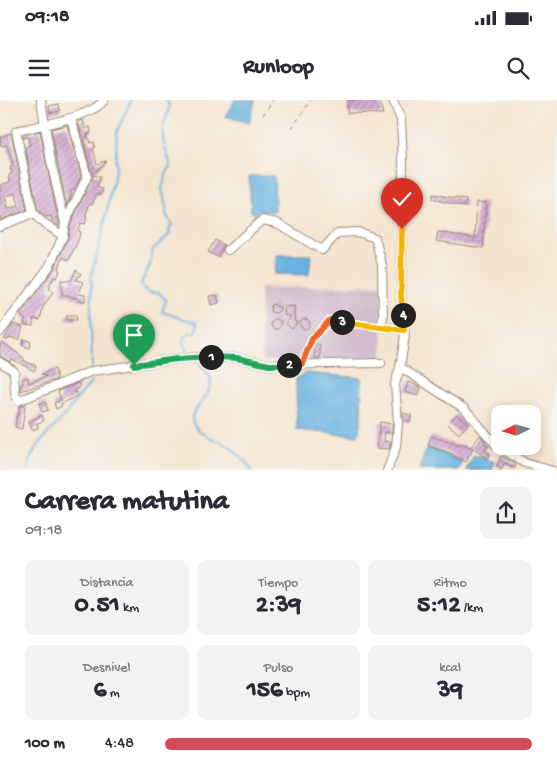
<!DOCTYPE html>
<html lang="es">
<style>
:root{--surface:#fff;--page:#f2f2f3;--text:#2b2b33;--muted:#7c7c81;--accent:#d1495b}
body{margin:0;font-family:"Gochi Hand",sans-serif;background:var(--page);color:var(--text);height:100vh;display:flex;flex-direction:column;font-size:19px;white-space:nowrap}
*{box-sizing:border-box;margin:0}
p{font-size:16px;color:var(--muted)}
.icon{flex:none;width:28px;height:28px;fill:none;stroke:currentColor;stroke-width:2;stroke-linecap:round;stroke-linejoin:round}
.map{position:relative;height:370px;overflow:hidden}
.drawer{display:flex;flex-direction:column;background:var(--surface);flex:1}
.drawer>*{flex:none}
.needle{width:32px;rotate:265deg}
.fabs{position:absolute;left:491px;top:305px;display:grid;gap:10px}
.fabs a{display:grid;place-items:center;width:50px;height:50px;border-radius:10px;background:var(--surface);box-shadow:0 2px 8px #0003;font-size:25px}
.pin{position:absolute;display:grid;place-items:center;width:42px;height:42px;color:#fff;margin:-51px -21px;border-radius:50% 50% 50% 0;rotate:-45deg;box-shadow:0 0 5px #0007}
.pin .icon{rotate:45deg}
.km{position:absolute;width:25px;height:25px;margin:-12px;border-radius:50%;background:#222;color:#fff;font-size:14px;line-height:25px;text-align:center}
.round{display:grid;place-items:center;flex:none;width:52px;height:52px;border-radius:10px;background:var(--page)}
.headline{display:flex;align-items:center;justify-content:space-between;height:85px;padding:0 25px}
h1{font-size:28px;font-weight:700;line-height:38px}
.figures{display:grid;grid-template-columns:repeat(3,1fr);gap:8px;height:85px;padding:5px 25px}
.figures div{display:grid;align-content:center;border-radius:10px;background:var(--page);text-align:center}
.figures b{font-size:25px;font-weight:700}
.figures small{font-size:14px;font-weight:400}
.figures p{font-size:14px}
ul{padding:0 25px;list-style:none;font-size:16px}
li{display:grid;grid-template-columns:80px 60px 1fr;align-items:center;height:38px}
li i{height:12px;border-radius:6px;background:var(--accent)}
.status{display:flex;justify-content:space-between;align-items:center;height:35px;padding:0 25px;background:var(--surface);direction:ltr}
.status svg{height:14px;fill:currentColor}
header{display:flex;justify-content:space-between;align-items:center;height:65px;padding:0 25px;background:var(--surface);font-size:22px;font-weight:700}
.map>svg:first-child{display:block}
</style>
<div class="status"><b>09:18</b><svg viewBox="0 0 49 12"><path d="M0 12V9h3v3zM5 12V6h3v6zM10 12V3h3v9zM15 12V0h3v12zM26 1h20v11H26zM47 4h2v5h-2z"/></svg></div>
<header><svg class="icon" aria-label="menu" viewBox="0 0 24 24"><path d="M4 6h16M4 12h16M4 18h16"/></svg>Runloop<svg class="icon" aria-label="search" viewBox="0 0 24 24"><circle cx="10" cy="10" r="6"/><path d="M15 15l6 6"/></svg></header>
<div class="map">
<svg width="557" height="371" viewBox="0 0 557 371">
<defs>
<pattern id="building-hatch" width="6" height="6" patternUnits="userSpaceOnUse" patternTransform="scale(1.25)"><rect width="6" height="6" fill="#d5acd4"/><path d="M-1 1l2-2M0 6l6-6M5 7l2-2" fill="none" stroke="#ae8cab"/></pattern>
</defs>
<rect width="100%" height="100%" fill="#f6f6f2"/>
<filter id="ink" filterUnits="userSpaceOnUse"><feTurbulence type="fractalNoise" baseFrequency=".02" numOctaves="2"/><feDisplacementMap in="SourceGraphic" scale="10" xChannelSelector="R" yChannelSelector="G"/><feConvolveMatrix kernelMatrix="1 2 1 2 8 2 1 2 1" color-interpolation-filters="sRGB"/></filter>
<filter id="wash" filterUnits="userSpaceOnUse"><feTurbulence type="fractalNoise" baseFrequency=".0096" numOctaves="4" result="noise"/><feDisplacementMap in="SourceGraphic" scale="20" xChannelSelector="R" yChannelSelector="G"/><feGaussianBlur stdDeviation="1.12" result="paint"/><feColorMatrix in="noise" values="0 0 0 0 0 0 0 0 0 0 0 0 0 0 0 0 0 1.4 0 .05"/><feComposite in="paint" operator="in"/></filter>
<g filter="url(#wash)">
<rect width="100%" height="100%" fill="#f4e5d0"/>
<polygon fill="#d1bdcc" points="381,185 383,258 262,261 260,188"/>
<g fill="#67b2e0" stroke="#516e7f">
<polygon points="235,0 255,0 249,23 225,16"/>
<polygon points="249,76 274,76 275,111 251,112"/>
<polygon points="276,155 311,155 309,175 275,174"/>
<polygon points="306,273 362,278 361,320 358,336 297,330 296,279"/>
<polygon points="427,347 463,361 460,370 419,370"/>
<polygon points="474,355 495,362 492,370 466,370"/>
</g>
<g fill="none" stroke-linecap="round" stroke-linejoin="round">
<g stroke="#67b2e0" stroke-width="2">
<path d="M 165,0 L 169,4 C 170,15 165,17 163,27 C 161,40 167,54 171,66 L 166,74 L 162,89 L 166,107 L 166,114 L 172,125 L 169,130 L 170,134 L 153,149 L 150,165 L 141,183 C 145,193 149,193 159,193 L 166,200 L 162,212 L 197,223 L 196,232 L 188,233 L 183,240 L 186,249 L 190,254"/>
<path d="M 195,260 C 217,279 215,285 197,308 C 195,311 192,314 192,318 C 194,335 216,338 228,346 C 238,353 245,361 252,371"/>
<polyline points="92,269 91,217 92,172 104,126 115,72 117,31 131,0"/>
<path d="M 28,371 C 29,347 51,333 64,316 C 74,304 81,292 92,282 L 92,274"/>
</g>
</g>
<g id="blocks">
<g fill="url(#building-hatch)" fill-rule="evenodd">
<polygon points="348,0 379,0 383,14 347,13"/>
<polygon points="59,4 60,11 50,13 49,6"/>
<polygon points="83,20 85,29 90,27 91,33 87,34 90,43 94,42 95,48 93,48 97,64 106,61 92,74 78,22"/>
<polygon points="67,25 81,76 74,90 71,91 72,95 70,96 70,99 67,106 57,61 51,29"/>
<polygon points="40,31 46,63 59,123 59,126 52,121 51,116 46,117 38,110 25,47 30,45 28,36 23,38 23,35"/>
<path d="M 11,33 L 27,110 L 0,120 L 0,85 L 10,82 L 9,75 L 12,74 L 10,67 L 13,67 L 7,45 L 1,46 L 0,37 ZM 16,93 L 19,106 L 8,109 L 5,96 Z"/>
<polygon points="92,75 100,77 97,87 103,89 101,95 97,94 92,104 90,103 85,117 87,117 85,124 80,123 78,131 80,132 79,137 75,148 74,148 69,160 63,157 58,170 60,171 57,178 54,177 49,185 51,186 49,189 53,192 43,207 40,220 33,219 33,226 24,225 25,219 20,215 54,169 68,138 70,125 92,79"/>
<polygon points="408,86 416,87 415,101 408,101"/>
<polygon points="433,94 466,100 465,107 432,99"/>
<polygon points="477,102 486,103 483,148 436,141 438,132 475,138"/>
<polygon points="215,140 224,145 218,157 208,152"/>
<polygon points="76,170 81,174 76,180 83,182 79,194 85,195 85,201 78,201 79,199 69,196 69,195 62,195 61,180 71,181"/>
<polygon points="217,195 219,203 211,205 209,196"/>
<polygon points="274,204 281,209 276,213 271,212 270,209 271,205"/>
<polygon points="294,206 294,220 297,223 292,229 286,224 291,216 285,216 284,207"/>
<polygon points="67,215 76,215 77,220 67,220"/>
<circle cx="276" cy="224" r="5"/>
<circle cx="305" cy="224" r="5"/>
<polygon points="13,224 23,227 19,240 10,237 8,240 4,239"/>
<polygon points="24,239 31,242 29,248 22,245"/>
<polygon points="2,242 24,258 24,261 36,266 34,271 12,259 10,262 0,256 0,245"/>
<polygon points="316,245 320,245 320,258 314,258"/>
<polygon points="55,269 57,279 21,291 20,285 23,284 22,279 28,277 29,283 47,276 41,274"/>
<polygon points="408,282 421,287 418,296 405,292"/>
<polygon points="78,283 80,287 74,290 77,296 61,304 62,306 56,309 54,303 61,300 58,291"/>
<polygon points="45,302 48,310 42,312 39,304"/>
<polygon points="25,305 22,329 15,327 17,314 19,314 19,306"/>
<polygon points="403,313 411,315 410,322 403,320"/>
<polygon points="457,314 468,324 459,334 448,324"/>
<polygon points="42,315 44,321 37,323 38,328 32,330 29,322"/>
<polygon points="380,322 392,324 392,333 385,332 384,341 391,342 389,349 377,348"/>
<polygon points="480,335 485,341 484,343 488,346 485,350 490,354 487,359 471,347"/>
<polygon points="431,336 460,346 461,344 473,349 466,362 454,357 455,355 428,346"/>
<polygon points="501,356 516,364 515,368 504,364 502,369 496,366"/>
</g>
</g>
</g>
<g filter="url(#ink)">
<use href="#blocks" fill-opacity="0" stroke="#988877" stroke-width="1"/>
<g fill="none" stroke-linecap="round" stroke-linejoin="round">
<g stroke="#988877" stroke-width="10">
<g id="minor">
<polyline points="41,0 51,62 65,123"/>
<polyline points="0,126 33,113"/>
<path d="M 63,136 L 41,121 L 33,113 L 16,31 C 37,26 93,17 104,0"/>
<polyline points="228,150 262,120 277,123 322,150 338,133 358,132 375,138 382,165 383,217 381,227"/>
<polyline points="0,232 49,167 63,136 65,123 87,77 71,18"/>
<polyline points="0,262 14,271 15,293 18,301 92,271 177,259 202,257 237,258 269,265 381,263"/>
<polyline points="302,265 312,239 330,220 404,230"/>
<polyline points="400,267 465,309 496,345 525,363 553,371"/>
<polyline points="387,371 396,347 398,323 395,284 400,267 405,235 401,195 403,63 401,20 393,0"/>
</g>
</g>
<g stroke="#988877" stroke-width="1" stroke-dasharray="4 4" stroke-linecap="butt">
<polyline points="263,15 273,0"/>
<polyline points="292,28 311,0"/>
</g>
<use href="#minor" stroke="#fff" stroke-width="8"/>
</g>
</g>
<g fill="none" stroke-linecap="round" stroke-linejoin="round" filter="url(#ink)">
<g stroke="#fff" stroke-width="10">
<polyline id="split-1" points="134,265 177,259 211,257"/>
</g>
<g stroke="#fff" stroke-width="10">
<polyline id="split-2" points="211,257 237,258 269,265 289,265"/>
</g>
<g stroke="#fff" stroke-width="10">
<polyline id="split-3" points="289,265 302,264 312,239 330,220 342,222"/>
</g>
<g stroke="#fff" stroke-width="10">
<polyline id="split-4" points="342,222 404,230 403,215"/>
</g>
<g stroke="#fff" stroke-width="10">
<polyline id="split-5" points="402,129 401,195 403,215"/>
</g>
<use href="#split-1" stroke="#22a559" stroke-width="6"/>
<use href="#split-2" stroke="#22a559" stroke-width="6"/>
<use href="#split-3" stroke="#f0652b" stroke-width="6"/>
<use href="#split-4" stroke="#f5b400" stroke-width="6"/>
<use href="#split-5" stroke="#f5b400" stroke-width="6"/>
</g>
</svg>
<div class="fabs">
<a><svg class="needle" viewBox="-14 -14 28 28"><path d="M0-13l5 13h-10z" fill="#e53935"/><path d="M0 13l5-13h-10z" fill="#7c7c81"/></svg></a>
</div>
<div class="pin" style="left:134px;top:265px;background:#1e9e55"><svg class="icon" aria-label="arrive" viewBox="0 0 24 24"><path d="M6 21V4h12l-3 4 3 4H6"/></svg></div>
<div class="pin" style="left:402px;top:129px;background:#d93025"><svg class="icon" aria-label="check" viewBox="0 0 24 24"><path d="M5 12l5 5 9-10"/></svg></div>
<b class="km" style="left:211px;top:257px">1</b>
<b class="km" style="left:289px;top:265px">2</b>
<b class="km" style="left:342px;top:222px">3</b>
<b class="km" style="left:403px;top:215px">4</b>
</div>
<section class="drawer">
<div class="headline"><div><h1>Carrera matutina</h1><p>09:18</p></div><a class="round"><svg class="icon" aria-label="share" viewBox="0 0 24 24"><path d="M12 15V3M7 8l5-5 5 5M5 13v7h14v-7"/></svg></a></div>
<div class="figures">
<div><p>Distancia</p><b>0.51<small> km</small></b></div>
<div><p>Tiempo</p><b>2:39</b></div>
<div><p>Ritmo</p><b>5:12<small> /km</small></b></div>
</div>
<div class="figures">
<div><p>Desnivel</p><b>6<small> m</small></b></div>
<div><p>Pulso</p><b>156<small> bpm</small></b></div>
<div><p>kcal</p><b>39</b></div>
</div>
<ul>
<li><b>100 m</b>4:48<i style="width:100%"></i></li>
</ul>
</section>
